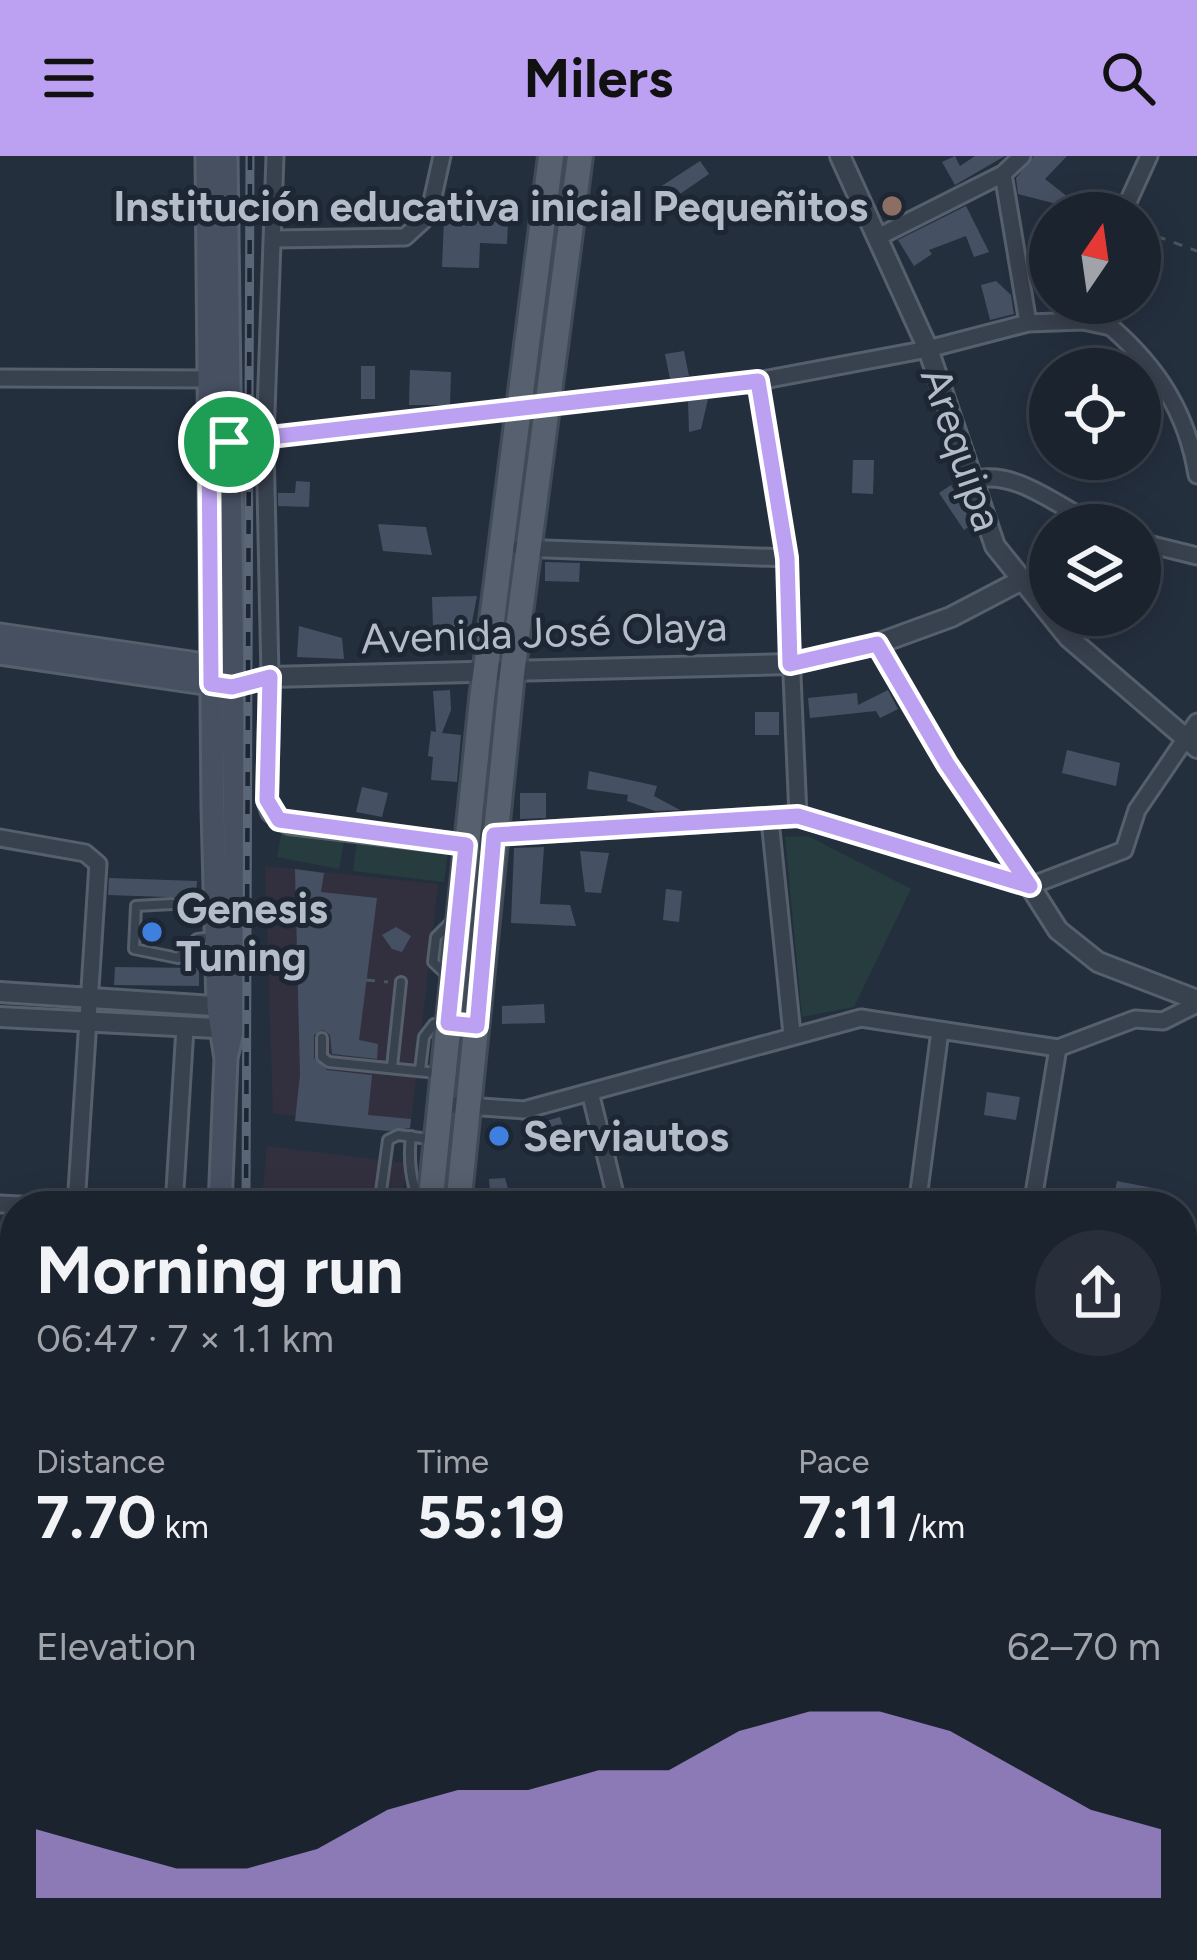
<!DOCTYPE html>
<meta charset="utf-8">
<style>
:root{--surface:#1b232e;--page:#282f3a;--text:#f1f3f6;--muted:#a0a4aa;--line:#39404a;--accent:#bca0f2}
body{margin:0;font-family:Figtree,sans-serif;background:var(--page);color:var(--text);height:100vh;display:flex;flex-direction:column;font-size:45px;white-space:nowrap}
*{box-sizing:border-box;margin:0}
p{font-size:39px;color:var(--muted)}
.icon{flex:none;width:66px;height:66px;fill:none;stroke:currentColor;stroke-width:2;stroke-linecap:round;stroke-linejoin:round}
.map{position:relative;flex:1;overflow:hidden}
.side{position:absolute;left:0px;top:1035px;width:1197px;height:771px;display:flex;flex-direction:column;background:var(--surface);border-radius:48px 48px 0 0;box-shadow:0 6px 30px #0003,0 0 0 3px var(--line)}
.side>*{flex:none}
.needle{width:78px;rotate:13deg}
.controls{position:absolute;left:1029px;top:36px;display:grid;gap:24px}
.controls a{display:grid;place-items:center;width:132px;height:132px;border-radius:50%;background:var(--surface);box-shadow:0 6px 30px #0003,0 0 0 3px var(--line);font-size:60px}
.pin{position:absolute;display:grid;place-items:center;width:102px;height:102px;color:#fff;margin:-51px;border:6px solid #fff;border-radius:50%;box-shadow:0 3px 12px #0007}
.round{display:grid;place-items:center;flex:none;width:126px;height:126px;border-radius:63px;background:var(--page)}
.head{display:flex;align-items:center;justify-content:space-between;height:204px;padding:0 36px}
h1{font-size:66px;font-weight:700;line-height:90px}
.figures{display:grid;grid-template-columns:repeat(3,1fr);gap:18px;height:204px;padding:12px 36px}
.figures div{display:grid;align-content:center}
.figures b{font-size:60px;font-weight:700}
.figures small{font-size:33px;font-weight:400}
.figures p{font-size:33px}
.chart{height:336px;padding:24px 36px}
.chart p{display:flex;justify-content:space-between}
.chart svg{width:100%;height:216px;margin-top:12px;fill:var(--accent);opacity:.7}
header{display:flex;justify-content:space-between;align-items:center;height:156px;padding:0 36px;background:var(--accent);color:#111;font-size:54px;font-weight:700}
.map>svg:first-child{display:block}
</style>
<header><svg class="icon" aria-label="menu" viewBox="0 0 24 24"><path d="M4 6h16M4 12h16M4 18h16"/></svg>Milers<svg class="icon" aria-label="search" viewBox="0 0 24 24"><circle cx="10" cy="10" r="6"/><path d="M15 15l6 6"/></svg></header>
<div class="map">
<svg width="1197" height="1804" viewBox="0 0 1197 1804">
<rect width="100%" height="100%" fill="#242f3e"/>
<g fill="#32303f">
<polygon points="265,710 438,728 410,974 273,957"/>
<polygon points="267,990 406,1007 402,1050 261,1050"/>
</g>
<g fill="#263c3f">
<polygon points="282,674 344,685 339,713 277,701"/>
<polygon points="808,680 911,733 854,851 802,861 785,681"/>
<polygon points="357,685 448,696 444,726 353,715"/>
<polygon points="0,1065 15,1066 14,1132 0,1131"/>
<polygon points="1197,1687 1197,1764 1182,1768 1182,1691"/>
</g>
<g fill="#455162">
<polygon points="955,0 960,10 975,0 1005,0 955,29 942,6"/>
<polygon points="1034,0 1067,0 1045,23 1087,56 1018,38 1016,22"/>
<polygon points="700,5 709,18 661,51 651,37"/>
<polygon points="966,50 989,96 974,101 966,80 929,94 932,98 914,110 898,84"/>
<polygon points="444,64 508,66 507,88 480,87 479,112 442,111"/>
<polygon points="996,125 1011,139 1014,158 990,164 981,129"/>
<polygon points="684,195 689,220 670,223 665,198"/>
<rect x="361" y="210" width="14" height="33"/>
<polygon points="410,214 451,216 450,249 409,249"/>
<polygon points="708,243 701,273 689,276 688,245"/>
<polygon points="853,304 874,304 873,338 852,337"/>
<polygon points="296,325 310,326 309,351 278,350 278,337 295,337"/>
<polygon points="951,329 973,368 964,374 939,337"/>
<polygon points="378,368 426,371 432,399 383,395"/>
<polygon points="545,406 580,407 579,426 545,425"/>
<polygon points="477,440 471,471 433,471 432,441"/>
<polygon points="299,470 342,482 344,503 297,501"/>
<polygon points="450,534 451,554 442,577 461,579 457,626 431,624 433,601 428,600 431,575 436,576 433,535"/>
<polygon points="888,534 898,553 880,562 876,555 810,562 808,542 857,537 858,549"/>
<rect x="755" y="556" width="24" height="23"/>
<polygon points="1067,594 1120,607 1116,630 1062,617"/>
<polygon points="589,615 657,630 654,640 680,654 655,655 627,645 628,639 587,633"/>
<polygon points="362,631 388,637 382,661 356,656"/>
<polygon points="520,637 546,637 546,662 520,663"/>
<polygon points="544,691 540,748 570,749 576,770 511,767 514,692"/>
<polygon points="580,695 609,697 601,737 585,736"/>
<polygon points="295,713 324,717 321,736 377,742 359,884 378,888 377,903 332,898 330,879 323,874 314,879 314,902 327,914 372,919 368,959 411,963 410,972 387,975 295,965 300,919"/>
<polygon points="109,722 197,725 196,742 108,739"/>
<polygon points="666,733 682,735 679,766 663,764"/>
<polygon points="396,771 411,780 402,796 392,793 382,779"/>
<polygon points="115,811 199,812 199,830 114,829"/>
<polygon points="544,848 545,867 502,868 502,850"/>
<polygon points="987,936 1020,941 1016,964 984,959"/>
<polygon points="560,961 568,984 544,992 536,968"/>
<polygon points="505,1022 512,1047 491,1049 489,1023"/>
<polygon points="1117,1025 1158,1033 1154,1050 1112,1050"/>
<polygon points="0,1581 15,1581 15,1632 0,1633"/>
</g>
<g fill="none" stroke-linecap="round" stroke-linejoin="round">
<g stroke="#565f6c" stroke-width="14">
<g id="service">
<polyline points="172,748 136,750 134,793 178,802 197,783 214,781"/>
<polyline points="450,822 433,806 436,781 453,764"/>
<polyline points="322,882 322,901 329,906 437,917"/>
<polyline points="392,911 401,826"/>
<polyline points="420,914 424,881 434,868 446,867"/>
<path d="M 411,980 C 408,1004 412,1029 420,1050"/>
<polyline points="379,1050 388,984 398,979 429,983"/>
<polyline points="1182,1264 1197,1260"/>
</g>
</g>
<g stroke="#565f6c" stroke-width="21">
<g id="minor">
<polyline points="1003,18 1028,167"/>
<polyline points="1123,57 1149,0"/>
<polyline points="880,80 1003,18 1022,0"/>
<polyline points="275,83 405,81 429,59 442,0"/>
<path d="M 1109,147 L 1111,171 C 1158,212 1187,257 1197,319"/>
<polyline points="0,222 209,223"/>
<polyline points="758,225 787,402 798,660"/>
<polyline points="225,287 758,225 928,193 1028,167 1083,165 1111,171"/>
<path d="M 971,325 C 1013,310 1059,352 1097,369"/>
<polyline points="1140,386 1197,400"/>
<polyline points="520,392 787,402"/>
<polyline points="877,488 947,608 1030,730 1124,694 1137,654 1197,566"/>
<polyline points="270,521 265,285 275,0"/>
<polyline points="770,664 792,878"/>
<polyline points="0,682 85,697 98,708 76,1050"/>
<polyline points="591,940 618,1050"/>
<polyline points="441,948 524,954 861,862 1058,892 1135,863 1163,865 1197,848"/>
<polyline points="0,1048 39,1050"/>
<polyline points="174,1050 185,872"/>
<polyline points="917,1050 940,875"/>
<polyline points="1032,1050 1058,892"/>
<polyline points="0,1166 15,1168"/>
<polyline points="1182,1450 1197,1446"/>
<polyline points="1182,1502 1197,1579"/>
<polyline points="0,1544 15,1546"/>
<polyline points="0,1648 15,1647"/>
<polyline points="629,1791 632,1804"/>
<polyline points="909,1791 912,1804"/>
<polyline points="938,1791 941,1804"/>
<polyline points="1066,1791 1069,1804"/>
<polyline points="201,1804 202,1791"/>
<polyline points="669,1804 719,1791"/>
</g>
</g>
<g stroke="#565f6c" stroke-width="24">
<g id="tertiary">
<polyline points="840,0 928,193 995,390 1069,482 1197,592"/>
<polyline points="270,521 267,644 271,656 289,668 467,689 494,679 798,660 1030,730 1058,774 1098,806 1197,844"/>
<polyline points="232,531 270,521 790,508 877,488 951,461 1020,425"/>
<polyline points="0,836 229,851"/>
<polyline points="0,861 235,873"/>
<polyline points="1182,1319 1197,1316"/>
<polyline points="332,1791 369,1804"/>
<polyline points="74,1804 146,1791"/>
</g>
</g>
<g stroke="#565f6c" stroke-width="27">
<g id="secondary">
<polyline points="207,0 213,652 218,851 226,903 220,1050"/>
<polyline points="226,0 237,852 227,898"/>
<polyline points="0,479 225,512"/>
<polyline points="0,497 225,530"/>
<polyline points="49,1804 53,1791"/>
</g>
</g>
<g stroke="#414a57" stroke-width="30">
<g id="primary">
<polyline points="430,1050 482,543 551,0"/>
<polyline points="458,1050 512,518 580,0"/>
<polyline points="470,1791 475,1804"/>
</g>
</g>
<g stroke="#44595c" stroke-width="3" stroke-dasharray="9 9" stroke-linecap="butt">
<polyline points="1140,74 1197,95"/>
<polyline points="366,824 388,826"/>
</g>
<use href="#service" stroke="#38414e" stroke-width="8"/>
<use href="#minor" stroke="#38414e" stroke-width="15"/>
<use href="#tertiary" stroke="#38414e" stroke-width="18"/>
<use href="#secondary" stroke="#465061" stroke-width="21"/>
<use href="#primary" stroke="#56606e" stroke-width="24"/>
<g stroke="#5a6575" stroke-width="9">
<g id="rail">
<polyline points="246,1050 250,0"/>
<polyline points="70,1804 74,1791"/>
</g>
</g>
<use href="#rail" stroke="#1d2633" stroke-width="4.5" stroke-dasharray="14" stroke-linecap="butt"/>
</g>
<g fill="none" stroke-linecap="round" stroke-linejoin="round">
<g stroke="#fff" stroke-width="24">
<polygon id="route" points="758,225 787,402 790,508 877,488 947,608 1030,730 798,660 494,679 477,870 448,867 466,689 279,664 267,644 270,521 232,531 211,528 209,288"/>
</g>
<use href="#route" stroke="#bca0f2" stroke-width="15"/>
</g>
<circle fill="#8d6e63" stroke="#1d2633" stroke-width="4.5" cx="892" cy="50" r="12"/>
<g fill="#3f7fe0" stroke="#1d2633" stroke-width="4.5">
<circle cx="152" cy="776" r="12"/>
<circle cx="499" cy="980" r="12"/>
</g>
<g text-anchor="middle" stroke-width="10" stroke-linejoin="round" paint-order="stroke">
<g font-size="42" font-weight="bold" fill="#b4bcc9" stroke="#1d2633" text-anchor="start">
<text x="868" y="65" text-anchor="end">Institución educativa inicial Pequeñitos</text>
<text x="176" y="767">Genesis<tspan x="176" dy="48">Tuning</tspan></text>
<text x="523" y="995">Serviautos</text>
</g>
<g font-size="42" fill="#b4bcc9" stroke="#1d2633">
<text transform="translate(962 293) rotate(71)" y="15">Arequipa</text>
<text transform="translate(544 476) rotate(-2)" y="15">Avenida José Olaya</text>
</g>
</g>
</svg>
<div class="controls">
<a><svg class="needle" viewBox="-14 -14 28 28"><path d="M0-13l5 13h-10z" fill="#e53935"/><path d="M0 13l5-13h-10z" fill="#a0a4aa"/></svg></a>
<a><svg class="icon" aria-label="locate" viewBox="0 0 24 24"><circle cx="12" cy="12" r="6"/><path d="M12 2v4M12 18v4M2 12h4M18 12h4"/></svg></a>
<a><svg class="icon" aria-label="layers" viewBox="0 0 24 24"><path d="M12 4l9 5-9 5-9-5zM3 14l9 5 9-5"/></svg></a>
</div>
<div class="pin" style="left:229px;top:286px;background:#1e9e55"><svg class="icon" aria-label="arrive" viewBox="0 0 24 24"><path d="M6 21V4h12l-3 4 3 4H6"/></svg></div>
<section class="side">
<div class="head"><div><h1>Morning run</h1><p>06:47 · 7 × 1.1 km</p></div><a class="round"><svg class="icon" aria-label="share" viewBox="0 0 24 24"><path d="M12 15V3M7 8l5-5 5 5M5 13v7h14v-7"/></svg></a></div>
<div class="figures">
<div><p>Distance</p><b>7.70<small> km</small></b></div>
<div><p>Time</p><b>55:19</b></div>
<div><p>Pace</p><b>7:11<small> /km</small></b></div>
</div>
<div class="chart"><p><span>Elevation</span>62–70 m</p>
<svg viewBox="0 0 160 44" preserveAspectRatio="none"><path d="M0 44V30L10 34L20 38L30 38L40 34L50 26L60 22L70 22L80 18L90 18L100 10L110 6L120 6L130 10L140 18L150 26L160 30V44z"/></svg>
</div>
</section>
</div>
